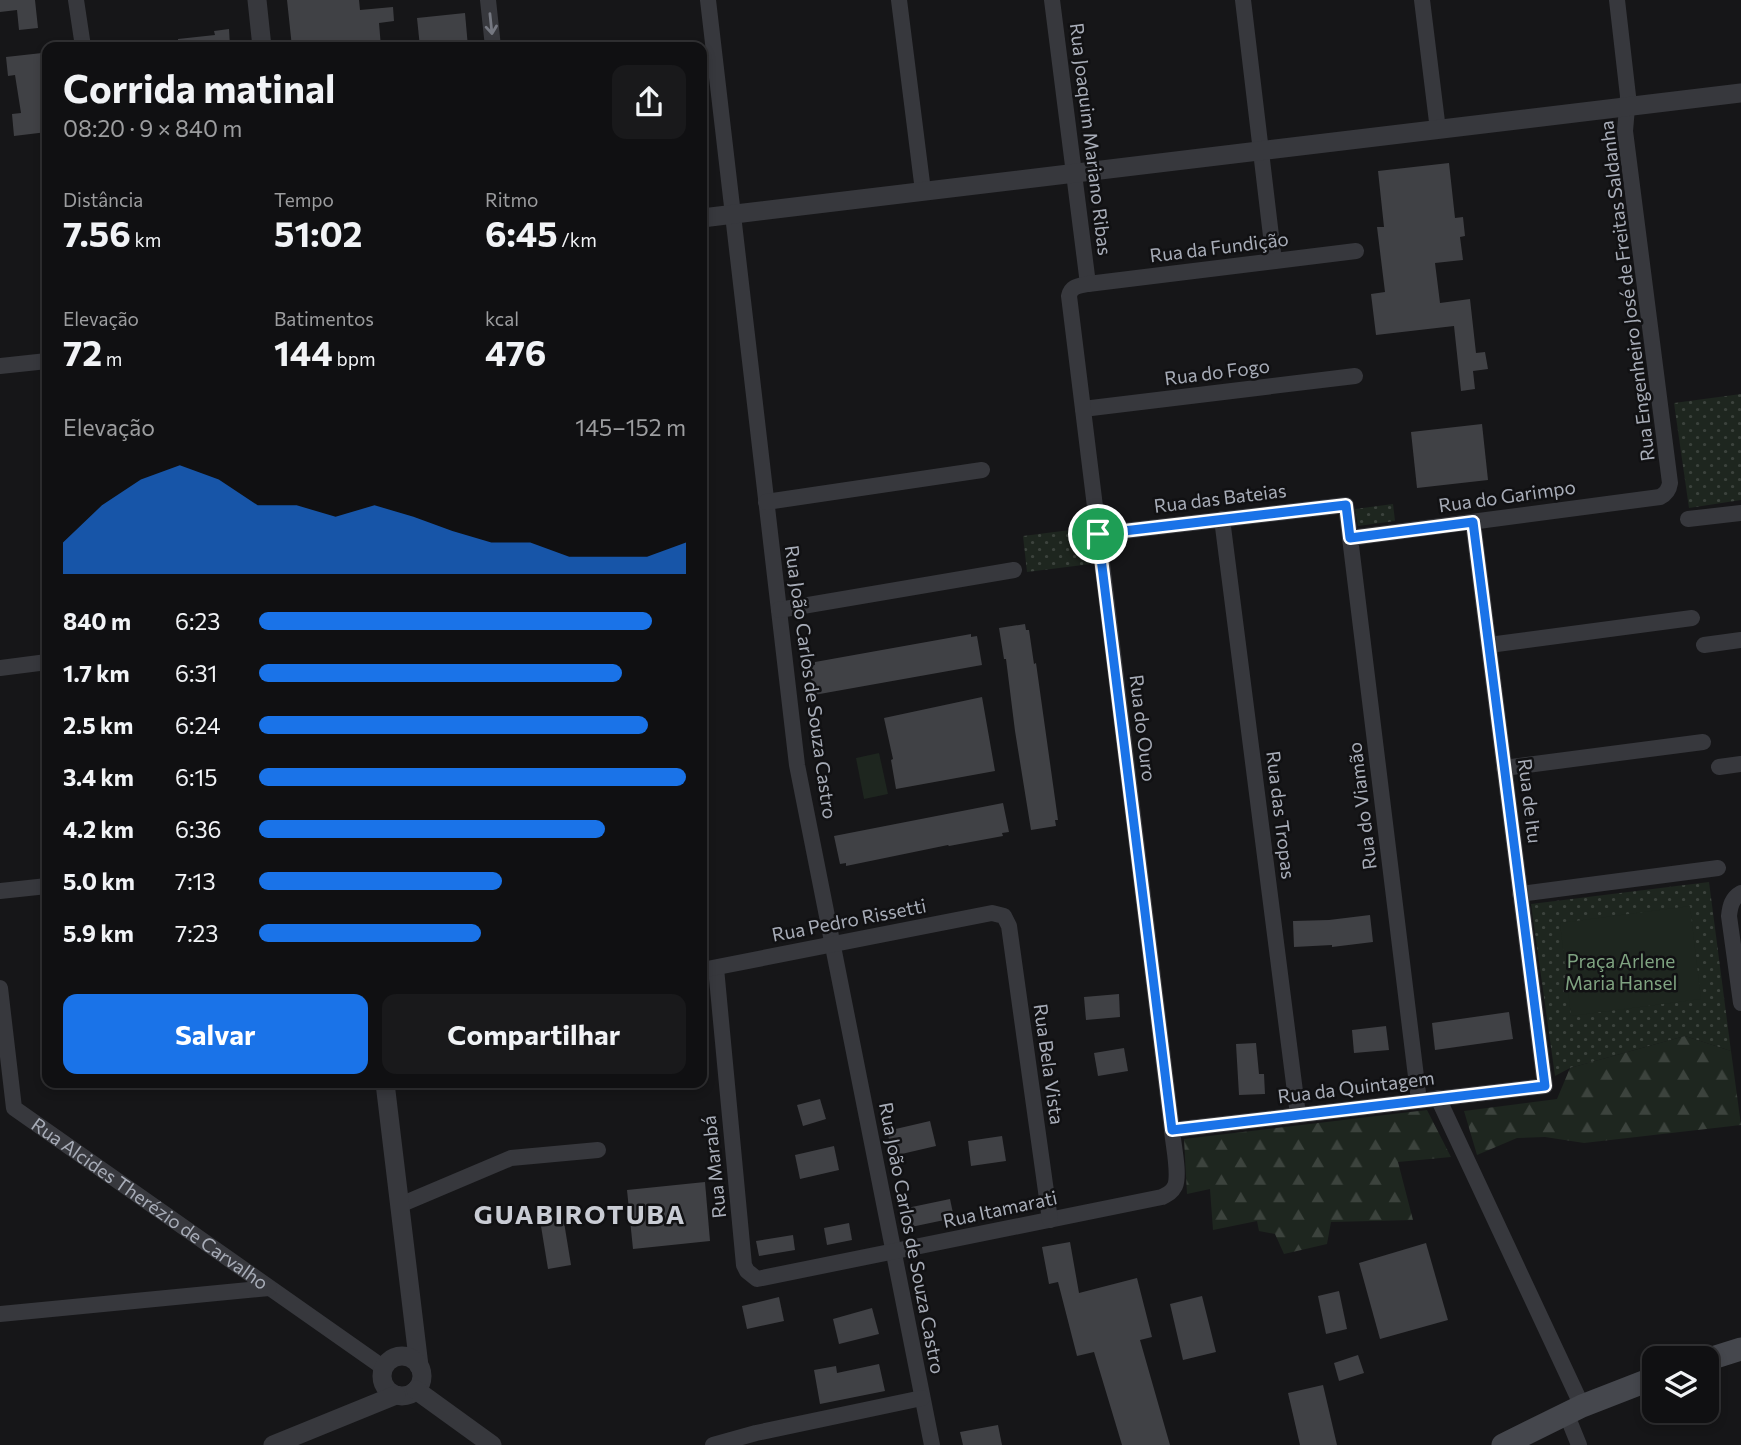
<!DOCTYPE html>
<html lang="pt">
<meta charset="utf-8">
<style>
:root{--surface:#101012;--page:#19191b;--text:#f1f3f6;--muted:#9c9d9f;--line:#303032;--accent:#1a73e8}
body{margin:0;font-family:Commissioner,sans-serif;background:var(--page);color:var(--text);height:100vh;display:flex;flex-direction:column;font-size:26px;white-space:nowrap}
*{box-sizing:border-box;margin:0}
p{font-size:23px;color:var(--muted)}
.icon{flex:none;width:38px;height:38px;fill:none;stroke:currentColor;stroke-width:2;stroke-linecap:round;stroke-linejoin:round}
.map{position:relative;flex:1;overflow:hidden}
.sheet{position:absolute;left:42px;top:42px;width:665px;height:1046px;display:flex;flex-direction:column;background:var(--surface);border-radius:14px;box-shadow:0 4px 10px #0003,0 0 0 2px var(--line)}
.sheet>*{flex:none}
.controls{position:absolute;left:1642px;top:1346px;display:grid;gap:14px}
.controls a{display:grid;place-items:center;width:77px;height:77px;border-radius:14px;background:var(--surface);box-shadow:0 4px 10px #0003,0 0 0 2px var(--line);font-size:35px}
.pin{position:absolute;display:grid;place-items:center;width:60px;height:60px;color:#fff;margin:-30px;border:4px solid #fff;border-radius:50%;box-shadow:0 2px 7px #0007}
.round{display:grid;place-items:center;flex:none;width:74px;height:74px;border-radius:14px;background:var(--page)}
.summary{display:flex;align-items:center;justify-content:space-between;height:119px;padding:0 21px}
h1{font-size:38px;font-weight:700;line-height:52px}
.stats{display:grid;grid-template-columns:repeat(3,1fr);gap:10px;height:119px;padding:7px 21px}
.stats div{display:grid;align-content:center}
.stats b{font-size:35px;font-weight:700}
.stats small{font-size:19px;font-weight:400}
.stats p{font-size:19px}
.chart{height:196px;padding:14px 21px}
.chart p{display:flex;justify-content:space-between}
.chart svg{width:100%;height:126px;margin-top:7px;fill:var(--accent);opacity:.7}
.primary-button{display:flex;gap:14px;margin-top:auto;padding:14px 21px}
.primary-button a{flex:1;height:80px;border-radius:14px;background:var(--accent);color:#fff;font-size:28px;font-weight:700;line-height:80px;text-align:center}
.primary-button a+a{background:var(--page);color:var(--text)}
ul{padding:0 21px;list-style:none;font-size:23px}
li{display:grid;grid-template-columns:112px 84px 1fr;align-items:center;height:52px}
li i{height:18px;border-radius:9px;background:var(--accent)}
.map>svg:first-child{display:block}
</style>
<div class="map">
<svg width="1741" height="1445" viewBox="0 0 1741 1445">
<defs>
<pattern id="grass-dots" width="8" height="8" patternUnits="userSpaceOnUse" patternTransform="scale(1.75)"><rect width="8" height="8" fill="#1e261f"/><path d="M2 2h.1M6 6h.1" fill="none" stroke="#3c433d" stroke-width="1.8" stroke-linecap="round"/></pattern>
<pattern id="forest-firs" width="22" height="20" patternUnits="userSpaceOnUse" patternTransform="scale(1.75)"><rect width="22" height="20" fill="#1e261f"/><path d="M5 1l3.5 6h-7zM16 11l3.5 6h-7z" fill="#3c433d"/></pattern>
</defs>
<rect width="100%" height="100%" fill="#161618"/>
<g fill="url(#grass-dots)">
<polygon points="1741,394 1741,500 1689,508 1674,403"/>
<polygon points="1393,504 1395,521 1358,526 1355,509"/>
<polygon points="1086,528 1091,564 1027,572 1023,536"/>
<polygon points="1709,882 1731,1051 1685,1036 1570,1068 1555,1076 1531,904"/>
</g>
<g fill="url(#forest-firs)">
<polygon points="1685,1036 1731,1051 1741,1125 1584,1143 1545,1137 1517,1138 1477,1155 1464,1111 1557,1099 1570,1068"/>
<polygon points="1427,1110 1451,1157 1398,1162 1413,1220 1331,1222 1327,1244 1284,1254 1275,1234 1259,1231 1257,1221 1213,1230 1210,1189 1187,1194 1184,1139"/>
</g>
<g fill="#1e261f">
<polygon points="879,753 888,794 864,799 856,758"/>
<polygon points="1690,906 1701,999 1571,1016 1560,923"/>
</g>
<g fill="#404145">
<polygon points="0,0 35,0 38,28 19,30 17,10 0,12"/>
<polygon points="287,0 359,0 360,10 393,7 394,21 379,23 381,47 292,47"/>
<polygon points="465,13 468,47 420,47 417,18"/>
<polygon points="229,29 230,47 178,47 178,39 215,35 214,31"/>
<polygon points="42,53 45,78 47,78 47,132 14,136 12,114 21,113 15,75 8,76 6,57"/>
<polygon points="1449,163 1455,218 1463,217 1465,236 1460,237 1463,260 1435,263 1440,303 1470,299 1476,353 1485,352 1488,369 1473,371 1475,389 1461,391 1454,326 1376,335 1371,294 1385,292 1377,227 1384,227 1378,171"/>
<polygon points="1482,424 1488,480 1417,488 1411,432"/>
<polygon points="1025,624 1026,630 1029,630 1034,664 1036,663 1058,820 1055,820 1056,826 1031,830 1015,731 1006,659 1004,659 999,628"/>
<polygon points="971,634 971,637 977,636 982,665 814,695 809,666 815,665 815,662"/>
<polygon points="982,697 995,771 896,789 891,760 893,759 884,718"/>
<polygon points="1003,803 1009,832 1002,833 1003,836 949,846 948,845 846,866 846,863 840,864 834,836"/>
<polygon points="1370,915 1373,942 1332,947 1332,945 1294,947 1293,921 1329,920"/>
<polygon points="1119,994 1120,1017 1086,1020 1084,997"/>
<polygon points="1509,1012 1513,1039 1435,1050 1432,1023"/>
<polygon points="1386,1026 1389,1050 1354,1053 1352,1030"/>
<polygon points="1256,1043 1259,1074 1264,1074 1265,1094 1239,1095 1236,1044"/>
<polygon points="1124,1048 1128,1071 1098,1076 1094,1053"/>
<polygon points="820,1099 826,1119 803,1126 797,1105"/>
<polygon points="930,1121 936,1146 893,1156 887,1131"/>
<polygon points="1002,1136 1006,1161 971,1166 968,1141"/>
<polygon points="834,1146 839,1170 800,1179 795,1155"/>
<polygon points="705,1182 710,1241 633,1249 627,1190"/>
<polygon points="950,1199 954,1218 911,1227 907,1208"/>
<polygon points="563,1216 571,1265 548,1269 540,1220"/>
<polygon points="849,1223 852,1240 827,1245 824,1228"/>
<polygon points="793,1235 795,1250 759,1256 756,1241"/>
<polygon points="1070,1242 1079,1293 1137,1278 1152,1337 1140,1340 1170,1445 1122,1445 1094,1352 1077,1356 1058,1282 1049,1284 1042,1247"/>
<polygon points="1426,1243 1448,1320 1380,1339 1359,1263"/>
<polygon points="1339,1291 1347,1329 1326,1334 1318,1296"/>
<polygon points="1202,1296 1216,1352 1183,1360 1170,1304"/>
<polygon points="779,1297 784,1321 747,1329 742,1306"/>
<polygon points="872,1308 879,1334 839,1344 833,1319"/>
<polygon points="1358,1355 1364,1373 1339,1381 1334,1363"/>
<polygon points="879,1364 885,1391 820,1404 814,1370 836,1366 837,1373"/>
<polygon points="1323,1385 1337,1445 1300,1445 1288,1393"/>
<polygon points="998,1425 1002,1445 963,1445 960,1432"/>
</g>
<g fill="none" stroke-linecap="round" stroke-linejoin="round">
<g stroke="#37383d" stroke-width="16">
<polyline points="76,0 82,40"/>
<polyline points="488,0 493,47"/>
<polyline points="708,0 797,765 932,1445"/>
<polyline points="899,0 923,191"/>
<polyline points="1052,0 1088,284"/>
<polyline points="1243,0 1274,261"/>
<polyline points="1422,0 1438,130"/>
<polyline points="0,366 47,361"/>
<polyline points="1083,409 1355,376"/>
<polyline points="766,502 982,470"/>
<polyline points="1222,519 1298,1115"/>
<polyline points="1688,519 1741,513"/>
<polyline points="1098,534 1346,505 1419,1101"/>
<path d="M 1350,538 L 1660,497 C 1666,494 1669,490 1670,483 L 1625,131 L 1628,96 L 1617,0"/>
<polyline points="779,610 1014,570"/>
<polyline points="1489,645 1692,618"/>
<polyline points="1704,645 1741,640"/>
<polyline points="0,668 47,662"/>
<polyline points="1719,767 1741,764"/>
<polyline points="1504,768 1703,742"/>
<polyline points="0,891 47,886"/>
<path d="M 1741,893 C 1732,898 1730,906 1729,916 L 1741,1003"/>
<polyline points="1520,894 1718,868"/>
<path d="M 716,968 L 744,1265 L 747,1271 L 757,1279 L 1162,1197 C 1168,1194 1172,1192 1175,1186 C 1180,1174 1173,1144 1172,1130 L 1069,296 C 1071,286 1079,286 1088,284 L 1356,251"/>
<polyline points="702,970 992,913 1004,916 1009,926 1050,1220"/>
<path id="s1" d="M 0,988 L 14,1108 L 384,1368"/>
<polyline points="1438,1098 1582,1406"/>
<polyline points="1172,1130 1545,1086 1473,522"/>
<polyline points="400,1205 511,1158 598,1150"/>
<polyline points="0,1314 269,1288"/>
<polyline points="1566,1413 1579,1445"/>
<polyline points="713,1445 756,1433 922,1398"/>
</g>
<g stroke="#37383d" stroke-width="19">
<polyline points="257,0 262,47"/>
<polyline points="702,218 1741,93"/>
<polyline points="385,1083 419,1366"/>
<circle cx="402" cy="1376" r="20"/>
<polyline points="416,1390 492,1445"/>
<polyline points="273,1445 396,1395"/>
</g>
<g stroke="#45474d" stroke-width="23">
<polyline points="1706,1360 1741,1349"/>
<polyline points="1503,1445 1582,1406 1654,1378"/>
</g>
</g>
<defs><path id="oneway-shaft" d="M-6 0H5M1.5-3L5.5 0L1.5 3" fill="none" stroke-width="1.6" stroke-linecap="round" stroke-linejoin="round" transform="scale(1.75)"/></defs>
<use stroke="#757881" href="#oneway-shaft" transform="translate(491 24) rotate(84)"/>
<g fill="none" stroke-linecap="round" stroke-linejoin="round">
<g stroke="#fff" stroke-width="14">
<polygon id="route" points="1346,505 1350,538 1473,522 1545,1086 1172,1130 1098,534"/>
</g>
<use href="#route" stroke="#1a73e8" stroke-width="9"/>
</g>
<g text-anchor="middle" stroke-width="5" stroke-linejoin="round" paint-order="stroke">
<g font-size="19" fill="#a8adb8" stroke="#111113">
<text transform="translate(1091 139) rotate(83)" y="7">Rua Joaquim Mariano Ribas</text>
<text transform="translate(1219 247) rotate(-7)" y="7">Rua da Fundição</text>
<text transform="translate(1627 291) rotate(-97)" y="7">Rua Engenheiro José de Freitas Saldanha</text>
<text transform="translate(1217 372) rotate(-7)" y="7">Rua do Fogo</text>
<text transform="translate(1507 496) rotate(-8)" y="7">Rua do Garimpo</text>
<text transform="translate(1220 498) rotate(-7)" y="7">Rua das Bateias</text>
<text transform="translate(811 682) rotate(82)" y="7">Rua João Carlos de Souza Castro</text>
<text transform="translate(1143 728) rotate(83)" y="7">Rua do Ouro</text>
<text transform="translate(1530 801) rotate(83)" y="7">Rua de Itu</text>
<text transform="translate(1362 806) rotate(-97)" y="7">Rua do Viamão</text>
<text transform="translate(1281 815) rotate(83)" y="7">Rua das Tropas</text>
<text transform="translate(849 920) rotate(-11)" y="7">Rua Pedro Rissetti</text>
<text transform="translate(1049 1064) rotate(82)" y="7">Rua Bela Vista</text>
<text transform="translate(1356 1087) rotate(-7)" y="7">Rua da Quintagem</text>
<text transform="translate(714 1167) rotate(-96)" y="7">Rua Marabá</text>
<text dy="7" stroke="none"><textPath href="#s1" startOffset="287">Rua Alcides Therézio de Carvalho</textPath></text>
<text transform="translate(1000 1209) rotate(-12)" y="7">Rua Itamarati</text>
<text transform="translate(912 1238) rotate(79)" y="7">Rua João Carlos de Souza Castro</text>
</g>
<g font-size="19" fill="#7fa381" stroke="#111113">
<text x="1621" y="968">Praça Arlene<tspan x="1621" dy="22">Maria Hansel</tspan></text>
</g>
<g font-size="26" font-weight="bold" letter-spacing="2" fill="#c9ccd4" stroke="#111113">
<text x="580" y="1224">GUABIROTUBA</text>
</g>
</g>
</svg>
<div class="controls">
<a><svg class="icon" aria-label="layers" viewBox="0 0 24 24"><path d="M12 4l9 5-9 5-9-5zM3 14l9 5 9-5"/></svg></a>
</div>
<div class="pin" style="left:1098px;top:534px;background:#1e9e55"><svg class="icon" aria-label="arrive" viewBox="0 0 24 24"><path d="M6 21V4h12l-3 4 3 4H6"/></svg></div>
<section class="sheet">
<div class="summary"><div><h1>Corrida matinal</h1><p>08:20 · 9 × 840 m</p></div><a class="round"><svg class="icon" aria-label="share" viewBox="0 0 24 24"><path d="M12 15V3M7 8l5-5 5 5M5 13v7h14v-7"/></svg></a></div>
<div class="stats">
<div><p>Distância</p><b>7.56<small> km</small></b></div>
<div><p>Tempo</p><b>51:02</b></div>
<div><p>Ritmo</p><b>6:45<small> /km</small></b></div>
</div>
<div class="stats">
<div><p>Elevação</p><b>72<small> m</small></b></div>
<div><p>Batimentos</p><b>144<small> bpm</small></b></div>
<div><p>kcal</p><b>476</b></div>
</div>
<div class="chart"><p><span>Elevação</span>145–152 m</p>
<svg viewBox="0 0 160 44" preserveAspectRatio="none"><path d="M0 44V33L10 20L20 11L30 6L40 11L50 20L60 20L70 24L80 20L90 24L100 29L110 33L120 33L130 38L140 38L150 38L160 33V44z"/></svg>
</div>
<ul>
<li><b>840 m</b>6:23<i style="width:92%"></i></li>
<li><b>1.7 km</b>6:31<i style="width:85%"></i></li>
<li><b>2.5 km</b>6:24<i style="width:91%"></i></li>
<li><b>3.4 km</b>6:15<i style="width:100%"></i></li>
<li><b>4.2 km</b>6:36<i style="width:81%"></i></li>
<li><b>5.0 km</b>7:13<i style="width:57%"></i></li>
<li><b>5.9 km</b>7:23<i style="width:52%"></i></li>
</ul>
<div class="primary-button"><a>Salvar</a><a>Compartilhar</a></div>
</section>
</div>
